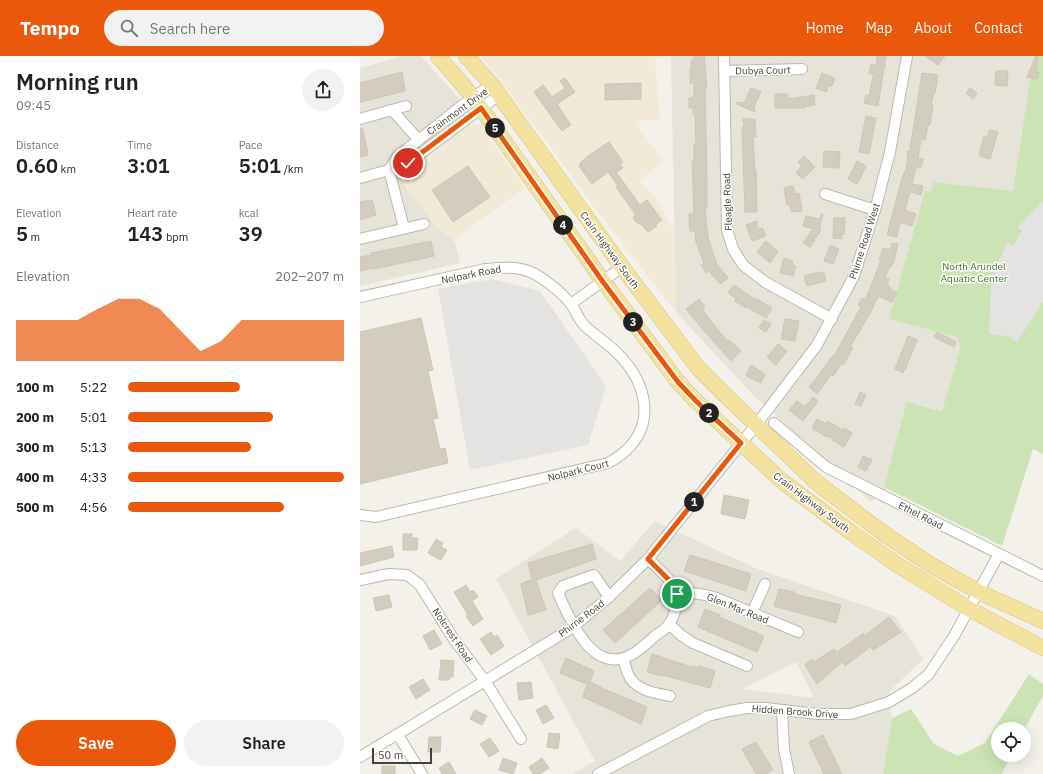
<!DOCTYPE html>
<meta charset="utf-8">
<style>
:root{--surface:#fff;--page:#f2f2f2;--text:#222;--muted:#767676;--accent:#ea580c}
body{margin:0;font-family:"IBM Plex Sans",sans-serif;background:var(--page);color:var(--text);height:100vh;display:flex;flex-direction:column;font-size:15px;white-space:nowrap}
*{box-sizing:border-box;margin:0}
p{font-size:13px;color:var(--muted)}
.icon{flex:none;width:22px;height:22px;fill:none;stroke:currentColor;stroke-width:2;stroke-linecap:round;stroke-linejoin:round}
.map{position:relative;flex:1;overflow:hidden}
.side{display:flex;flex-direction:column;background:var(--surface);width:360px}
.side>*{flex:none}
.controls{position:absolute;left:631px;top:666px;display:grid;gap:8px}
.controls a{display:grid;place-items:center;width:40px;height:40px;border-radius:50%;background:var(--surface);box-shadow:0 4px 16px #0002;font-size:20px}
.scale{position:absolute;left:12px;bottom:10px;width:60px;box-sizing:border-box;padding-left:4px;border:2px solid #464238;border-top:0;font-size:11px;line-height:14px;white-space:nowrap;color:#464238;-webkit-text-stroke:3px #fff;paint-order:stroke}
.pin{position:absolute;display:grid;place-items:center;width:34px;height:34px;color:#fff;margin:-17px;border:2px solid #fff;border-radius:50%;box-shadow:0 1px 4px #0007}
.km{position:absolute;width:20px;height:20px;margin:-10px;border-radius:50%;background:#222;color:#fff;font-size:11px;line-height:20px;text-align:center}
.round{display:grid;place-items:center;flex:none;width:42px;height:42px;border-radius:21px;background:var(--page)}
.head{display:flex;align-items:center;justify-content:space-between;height:68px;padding:0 16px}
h1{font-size:22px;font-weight:600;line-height:30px}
.metrics{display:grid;grid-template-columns:repeat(3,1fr);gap:6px;height:68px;padding:4px 16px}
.metrics div{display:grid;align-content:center}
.metrics b{font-size:20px;font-weight:600}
.metrics small{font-size:11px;font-weight:400}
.metrics p{font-size:11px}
.chart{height:112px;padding:8px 16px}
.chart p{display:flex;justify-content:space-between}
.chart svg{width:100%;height:72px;margin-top:4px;fill:var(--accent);opacity:.7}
.button{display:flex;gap:8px;margin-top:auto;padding:8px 16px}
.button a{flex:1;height:46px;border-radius:24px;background:var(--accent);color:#fff;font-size:16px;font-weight:600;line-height:46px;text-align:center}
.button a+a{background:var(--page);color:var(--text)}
ul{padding:0 16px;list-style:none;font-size:13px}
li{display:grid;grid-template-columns:64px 48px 1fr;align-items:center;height:30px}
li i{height:10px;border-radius:5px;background:var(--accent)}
header{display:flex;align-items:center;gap:24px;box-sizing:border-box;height:56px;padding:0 20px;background:var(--accent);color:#fff}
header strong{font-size:19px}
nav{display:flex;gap:22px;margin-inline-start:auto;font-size:14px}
.search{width:280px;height:36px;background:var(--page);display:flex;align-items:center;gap:10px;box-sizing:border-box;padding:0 14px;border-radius:22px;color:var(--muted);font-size:15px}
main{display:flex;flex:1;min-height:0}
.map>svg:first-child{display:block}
</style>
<header>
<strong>Tempo</strong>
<div class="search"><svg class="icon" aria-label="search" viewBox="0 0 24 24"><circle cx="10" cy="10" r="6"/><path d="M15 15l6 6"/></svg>Search here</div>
<nav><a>Home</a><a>Map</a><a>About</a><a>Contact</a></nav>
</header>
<main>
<section class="side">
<div class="head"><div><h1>Morning run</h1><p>09:45</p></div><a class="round"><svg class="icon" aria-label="share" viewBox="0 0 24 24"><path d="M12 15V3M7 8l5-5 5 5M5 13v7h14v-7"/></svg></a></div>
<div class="metrics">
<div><p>Distance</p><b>0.60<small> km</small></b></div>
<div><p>Time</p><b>3:01</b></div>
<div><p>Pace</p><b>5:01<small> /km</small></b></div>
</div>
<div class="metrics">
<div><p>Elevation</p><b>5<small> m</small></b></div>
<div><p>Heart rate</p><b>143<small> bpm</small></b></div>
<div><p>kcal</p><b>39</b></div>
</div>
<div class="chart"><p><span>Elevation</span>202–207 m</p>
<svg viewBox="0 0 160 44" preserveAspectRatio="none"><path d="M0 44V19L10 19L20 19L30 19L40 12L50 6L60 6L70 12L80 25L90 38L100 32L110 19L120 19L130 19L140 19L150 19L160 19V44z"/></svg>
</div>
<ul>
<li><b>100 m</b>5:22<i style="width:52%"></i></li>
<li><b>200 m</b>5:01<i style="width:67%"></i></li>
<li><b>300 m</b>5:13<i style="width:57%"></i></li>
<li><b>400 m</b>4:33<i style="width:100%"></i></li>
<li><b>500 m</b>4:56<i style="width:72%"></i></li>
</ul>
<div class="button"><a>Save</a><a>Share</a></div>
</section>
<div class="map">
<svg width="683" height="718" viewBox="0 0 683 718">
<rect width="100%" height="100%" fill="#f3f1e9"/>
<g fill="#e6e3d8" fill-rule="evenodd">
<polygon points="44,0 61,0 116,62 40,123 80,175 94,183 100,207 0,230 0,12"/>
<polygon points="311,0 679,0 660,136 574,126 597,263 603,330 550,416 511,446 394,340 316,256"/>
<path d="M 295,465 L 395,512 L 535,560 L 563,603 L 529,636 L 532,662 L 523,718 L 212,718 L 235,705 L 136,523 L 216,472 L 260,505 ZM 436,606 L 454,642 L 382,633 Z"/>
</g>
<g fill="#f2e9d7">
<polygon points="121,0 311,0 295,3 300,64 274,65 303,105 279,125 295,141 309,164 315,178 316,256 228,143 196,98 133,15"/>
<polygon points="110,67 121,70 165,132 94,183 80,175 40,123"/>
</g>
<g fill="#cce3b6">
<polygon points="674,0 683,0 683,398 673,393 642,490 524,431 547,346 582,356 600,293 598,281 529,263 565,135 571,136 574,126 653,135"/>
<polygon points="669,618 683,628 683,640 664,674 664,673 638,673 638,699 651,699 642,718 523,718 532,662 551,653 574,688 598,700 625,687"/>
</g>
<g fill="#e5e3e1">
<polygon points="683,145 683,246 657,286 648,280 629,278 631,229 637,209 647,187 653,190 662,175 658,171"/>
<polygon points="132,223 180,235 246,330 228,389 110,414 78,233"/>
</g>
<g fill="#d3cdc0" stroke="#cec5b4">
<polygon points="334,0 344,0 347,32 345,32 347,123 347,153 345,153 348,182 357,208 368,222 360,228 349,215 346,217 341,209 344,207 336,186 335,175 330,175 329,158 334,158 332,105 334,105 334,88 336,88 335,58 333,58 333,52 329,52 329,42 333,42 333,40 334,40 334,27 330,27 331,21 330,21 330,14 331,14 331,4 334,4"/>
<polygon points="517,0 526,0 524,10 526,11 524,12 518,50 504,47 506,39 509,40 514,16 509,18 511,8 516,9"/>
<polygon points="565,0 585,0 578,9"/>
<polygon points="676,0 678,0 676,16 679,16 677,23 667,21"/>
<polygon points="636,15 648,15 647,30 635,29"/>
<polygon points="42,16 45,35 0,46 0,27"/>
<polygon points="462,17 475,22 472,30 469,29 466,36 456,32"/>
<polygon points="562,17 578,19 575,37 574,36 571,49 573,49 570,69 568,69 565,84 561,83 558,102 563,103 562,109 560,112 556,111 552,128 563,130 561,139 550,136 545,154 556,158 552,170 540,166 537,181 527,179 542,122 545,115 546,115 548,101 547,95 549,96 552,81"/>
<polygon points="205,22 215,36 197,48 211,69 202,75 174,36 183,29 192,41 205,32 200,25"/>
<polygon points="281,27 281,43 245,44 245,28"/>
<polygon points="391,32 401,36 394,51 395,56 377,48 377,46 384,47"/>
<polygon points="610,32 617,37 613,43 606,37"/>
<polygon points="415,38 428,38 428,43 454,39 455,49 444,51 445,52 415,52"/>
<polygon points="506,60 516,62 509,98 499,96"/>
<polygon points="383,63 395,63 396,81 393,81 395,114 396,114 397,156 385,156 382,71 384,71"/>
<polygon points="0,73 3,73 8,99 0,101"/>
<polygon points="630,74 638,76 630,103 619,100 624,80 627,81"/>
<polygon points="249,86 263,106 260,108 263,112 256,116 280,149 287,144 302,164 296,168 297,170 288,176 282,169 275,165 273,161 276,159 256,131 258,130 248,116 232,128 219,110 221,108 220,107 228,100"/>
<polygon points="464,95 480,96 479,112 463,111"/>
<polygon points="444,100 455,111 443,123 436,117 442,110 438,106"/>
<polygon points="497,105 506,110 497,128 488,123"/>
<polygon points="108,110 130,141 93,166 72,134"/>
<polygon points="433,130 435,138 439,137 442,155 432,156 429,148 427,149 424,132"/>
<polygon points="12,144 16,159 0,164 0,146"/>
<polygon points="462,158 463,158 459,173 461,174 456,182 450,182 455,184 450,191 443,187 453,173 443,170 446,160 459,163"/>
<polygon points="474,162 485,162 484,179 482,178 482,183 473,182"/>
<polygon points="397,165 397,172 403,173 406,180 392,185 386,169"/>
<polygon points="71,185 74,200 14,213 14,212 0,215 0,201 12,199 11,197"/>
<polygon points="406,185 418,196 410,207 397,196"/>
<polygon points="532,187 538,188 533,208 532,208 531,211 529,211 525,222 529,223 527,227 533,235 537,236 532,246 518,240 512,254 490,291 493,292 483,309 482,307 473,320 471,319 457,338 449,331 459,319 473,299 474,300 501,251 498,249 502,242 505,243 509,235 521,205 519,204 523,192 530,194"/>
<polygon points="470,189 479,193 473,208 464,205"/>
<polygon points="424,202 433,205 432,209 436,210 433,220 420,217"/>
<polygon points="460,216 464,217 466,225 447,230 444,220"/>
<polygon points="374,229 396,244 397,243 412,252 406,262 387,251 386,252 375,245 376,242 368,237"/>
<polygon points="339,243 345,250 342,253 354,269 368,286 369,284 381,295 371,305 338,268 326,253"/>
<polygon points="61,262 73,314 68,315 78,362 73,363 80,393 85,392 88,407 0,428 0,276"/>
<polygon points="425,263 439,265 435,285 421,283"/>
<polygon points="404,264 411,268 406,276 399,272"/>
<polygon points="577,276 596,286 594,291 574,281"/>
<polygon points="548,280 557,284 545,314 544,314 543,317 535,313"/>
<polygon points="418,288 427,295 416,309 407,301"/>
<polygon points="391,309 405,318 401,327 386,320"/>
<polygon points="500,336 506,339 501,350 495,348"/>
<polygon points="453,341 458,345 443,365 429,354 437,345 445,351"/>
<polygon points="457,363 466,368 468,365 483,374 484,372 492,377 484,391 472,384 473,382 465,380 452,372"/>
<polygon points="503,400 512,404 506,415 498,411"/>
<polygon points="364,439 389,444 385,463 361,458"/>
<polygon points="43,478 52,478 52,482 58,482 57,494 43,494"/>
<polygon points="76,483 83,487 81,491 87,494 81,504 68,497"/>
<polygon points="232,488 236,503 176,524 186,554 168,559 161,528 172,523 168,507"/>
<polygon points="32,490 34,501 0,510 0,497"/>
<polygon points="330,499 391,518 386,535 324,515"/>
<polygon points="106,529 110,536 113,534 118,541 112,545 123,563 113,570 106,560 108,559 94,536"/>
<polygon points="290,532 302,544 255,587 243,574"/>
<polygon points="419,533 434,536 434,538 481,549 476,567 414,550"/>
<polygon points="29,539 32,551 16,555 13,542"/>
<polygon points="345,553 360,559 359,561 404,580 397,596 338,571"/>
<polygon points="529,561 541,576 513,594 510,591 485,610 483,605 457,628 445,609 452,603 454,606 474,593 477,596 504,577 503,581"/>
<polygon points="74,574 82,588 70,594 63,580"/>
<polygon points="131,576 134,581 137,579 144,590 131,599 120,583"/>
<polygon points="292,598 331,611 331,610 339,612 339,610 355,615 350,632 303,619 302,620 287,616"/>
<polygon points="206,602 234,615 230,626 244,633 287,651 281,668 223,641 227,628 200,617"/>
<polygon points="81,604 94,605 93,621 90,621 89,624 79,624"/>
<polygon points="63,623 70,634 56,643 49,631"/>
<polygon points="171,626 173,642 159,644 157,627"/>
<polygon points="186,649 194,662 183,668 176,654"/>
<polygon points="115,654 127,660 122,669 110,663"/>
<polygon points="189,677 200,678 198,693 187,691"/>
<polygon points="463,679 482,718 464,718 449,686"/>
<polygon points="69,681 81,681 80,696 68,696"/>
<polygon points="130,682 139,695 129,701 120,688"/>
<polygon points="396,686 413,714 406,718 396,718 382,693"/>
<polygon points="143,702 157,707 153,718 139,714"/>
<polygon points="182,702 189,712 180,718 173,718 169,711"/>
<polygon points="89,706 96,718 82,718 79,712"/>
<rect x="22" y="710" width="13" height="8"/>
</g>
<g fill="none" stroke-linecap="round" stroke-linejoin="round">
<g stroke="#beb9ad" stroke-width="12">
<g id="minor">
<polyline points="364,0 367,174 373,193 383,209 405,226 472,263"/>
<polyline points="364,15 442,13"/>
<polyline points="32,54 58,83"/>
<polyline points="0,63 46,50"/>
<polyline points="29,114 37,101 113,41 132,29"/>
<polyline points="29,114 44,172"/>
<polyline points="0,122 29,114 48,107 139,39"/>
<polyline points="465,138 515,154"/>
<polyline points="0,183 64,168"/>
<path d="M 0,241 L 125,213 C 139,212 154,210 168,215 C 182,220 201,236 211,248 C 216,255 219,265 226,271 C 235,279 245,286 254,294 C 275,313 289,339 283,367 C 278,386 265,398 248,407 L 16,461 L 0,459"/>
<polyline points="211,248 262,211"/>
<polyline points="414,367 466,411 683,520"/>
<polyline points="0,524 29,518 47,519 60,529 93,582 125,625 161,683"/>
<path d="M 317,537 C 331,536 343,538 357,542 L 438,576"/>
<path d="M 249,541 L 234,519 L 203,530 L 198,537 C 207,557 222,592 243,601 C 264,610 282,592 296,579 C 301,576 307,572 310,567 C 315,559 318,547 317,538 C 315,526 296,511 288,503"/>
<polyline points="392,557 405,528"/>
<polyline points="309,568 321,579 333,587 387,610"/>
<path d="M 263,603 C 265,608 266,613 268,618 C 274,634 295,637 310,640"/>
<polyline points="422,654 424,693 429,718"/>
<polyline points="38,679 62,718"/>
<polyline points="0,701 202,578 214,570 249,541 288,503 396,369 457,289 494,220 515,154 530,96 547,0"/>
<polyline points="238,718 348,660 369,655 387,652 405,652 458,658 491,658 529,646 552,632 568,619 594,580 639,498"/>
</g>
</g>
<g stroke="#d8c073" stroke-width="16">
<g id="primary">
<polyline points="78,0 113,41 243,225 318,326 336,345 423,426 492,477 536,508 609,553 683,592"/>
<polyline points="106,0 132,29 262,211 339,313 363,337 457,427 523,477 571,509 619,536 683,565"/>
</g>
</g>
<use href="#minor" stroke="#fff" stroke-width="10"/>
<use href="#primary" stroke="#f4e2a1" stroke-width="15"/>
</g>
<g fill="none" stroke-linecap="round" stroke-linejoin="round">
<g stroke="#fff" stroke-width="8">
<polyline id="route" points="48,107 121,52 243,226 318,326 336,345 381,387 288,503 311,526 317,538"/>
</g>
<use href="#route" stroke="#ea580c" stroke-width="5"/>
</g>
<g text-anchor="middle" stroke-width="3" stroke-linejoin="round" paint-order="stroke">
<g font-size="10" fill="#464238" stroke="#fff">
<text transform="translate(403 14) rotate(-1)" y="4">Dubya Court</text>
<text transform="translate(97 55) rotate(-36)" y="4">Crainmont Drive</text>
<text transform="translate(367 146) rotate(-92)" y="4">Fleagle Road</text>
<text transform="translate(504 185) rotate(-72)" y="4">Phirne Road West</text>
<text transform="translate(250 194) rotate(54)" y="4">Crain Highway South</text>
<text transform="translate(111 218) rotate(-11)" y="4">Nolpark Road</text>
<text transform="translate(218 414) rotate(-14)" y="4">Nolpark Court</text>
<text transform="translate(452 446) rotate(37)" y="4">Crain Highway South</text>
<text transform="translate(561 459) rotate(27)" y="4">Ethel Road</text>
<text transform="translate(378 552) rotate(22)" y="4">Glen Mar Road</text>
<text transform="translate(221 562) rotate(-37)" y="4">Phirne Road</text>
<text transform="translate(93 579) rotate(56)" y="4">Nolcrest Road</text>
<text transform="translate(435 655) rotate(4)" y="4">Hidden Brook Drive</text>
</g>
<g font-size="10" fill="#457231" stroke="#fff">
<text x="614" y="214">North Arundel<tspan x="614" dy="12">Aquatic Center</tspan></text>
</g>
</g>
</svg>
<div class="controls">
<a><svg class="icon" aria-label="locate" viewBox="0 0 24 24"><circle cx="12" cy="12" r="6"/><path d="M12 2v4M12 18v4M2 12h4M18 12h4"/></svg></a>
</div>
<div class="scale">50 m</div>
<div class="pin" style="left:317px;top:538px;background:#1e9e55"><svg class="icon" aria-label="arrive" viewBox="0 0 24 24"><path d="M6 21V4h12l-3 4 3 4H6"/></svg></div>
<div class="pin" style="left:48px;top:107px;background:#d93025"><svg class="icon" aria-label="check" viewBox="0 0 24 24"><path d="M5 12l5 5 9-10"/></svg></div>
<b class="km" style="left:334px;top:446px">1</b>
<b class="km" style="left:349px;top:357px">2</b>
<b class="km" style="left:273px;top:266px">3</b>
<b class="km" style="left:203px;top:169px">4</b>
<b class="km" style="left:135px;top:72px">5</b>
</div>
</main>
